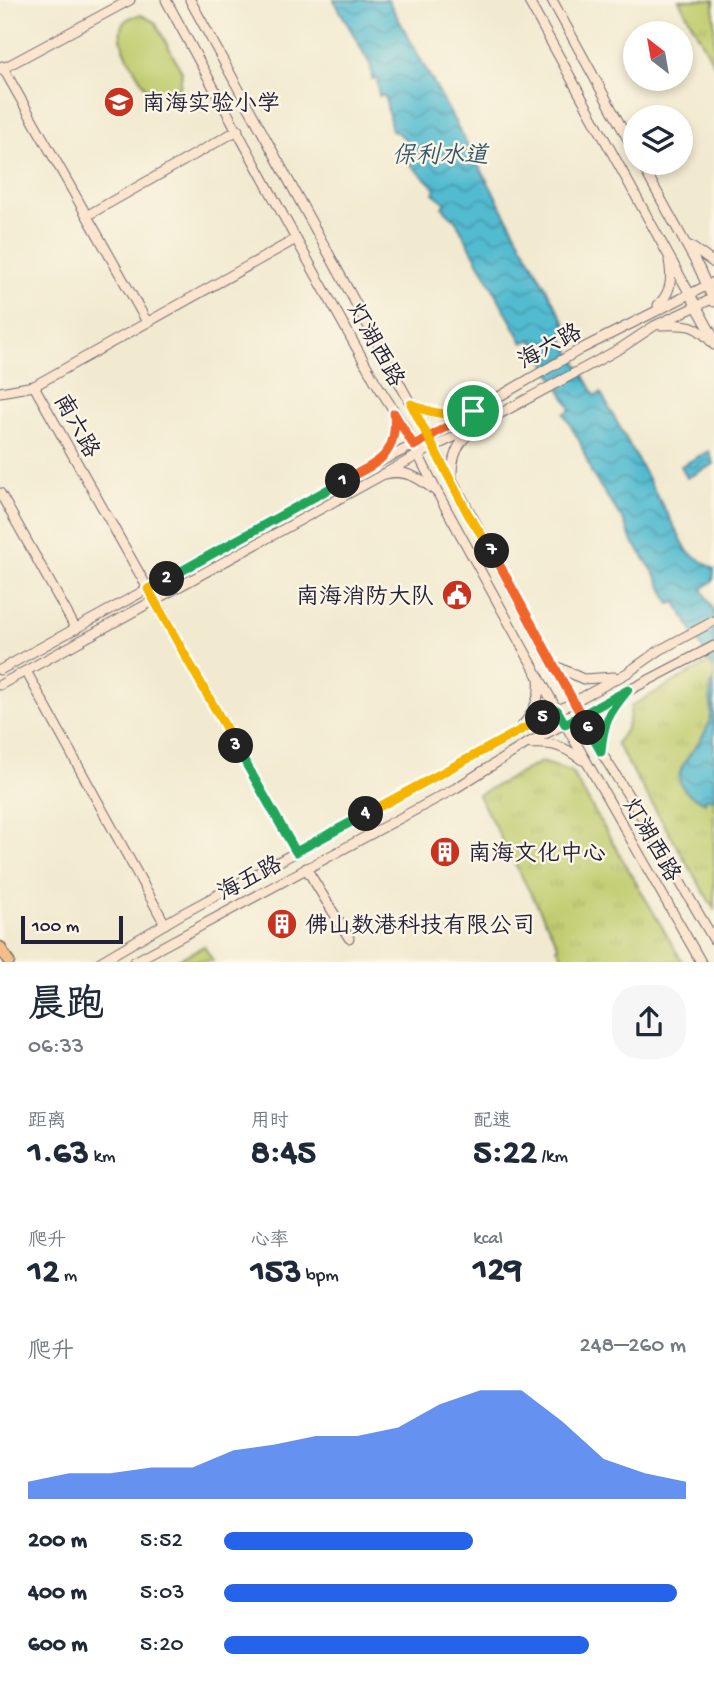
<!DOCTYPE html>
<html lang="zh">
<meta charset="utf-8">
<style>
:root{--surface:#fff;--page:#f6f6f7;--text:#1f2937;--muted:#747a83;--accent:#2563eb}
body{margin:0;font-family:"Gochi Hand","LXGW WenKai TC",sans-serif;background:var(--page);color:var(--text);height:100vh;display:flex;flex-direction:column;font-size:26px;white-space:nowrap}
*{box-sizing:border-box;margin:0}
p{font-size:23px;color:var(--muted)}
.icon{flex:none;width:38px;height:38px;fill:none;stroke:currentColor;stroke-width:2;stroke-linecap:round;stroke-linejoin:round}
.map{position:relative;height:962px;overflow:hidden}
.panel{display:flex;flex-direction:column;background:var(--surface);flex:1}
.panel>*{flex:none}
.needle{width:46px;rotate:329deg}
.controls{position:absolute;left:623px;top:21px;display:grid;gap:14px}
.controls a{display:grid;place-items:center;width:70px;height:70px;border-radius:50%;background:var(--surface);box-shadow:0 4px 10px #0003;font-size:35px}
.scale{position:absolute;left:21px;bottom:18px;width:102px;box-sizing:border-box;padding-left:7px;border:4px solid #22223b;border-top:0;font-size:19px;line-height:24px;white-space:nowrap;color:#22223b;-webkit-text-stroke:5px #fcf5e5;paint-order:stroke}
.pin{position:absolute;display:grid;place-items:center;width:60px;height:60px;color:#fff;margin:-30px;border:4px solid #fff;border-radius:50%;box-shadow:0 2px 7px #0007}
.km{position:absolute;width:35px;height:35px;margin:-18px;border-radius:50%;background:#222;color:#fff;font-size:19px;line-height:35px;text-align:center}
.round{display:grid;place-items:center;flex:none;width:74px;height:74px;border-radius:28px;background:var(--page)}
.headline{display:flex;align-items:center;justify-content:space-between;height:119px;padding:0 28px}
h1{font-size:38px;font-weight:800;line-height:52px}
.metrics{display:grid;grid-template-columns:repeat(3,1fr);gap:10px;height:119px;padding:7px 28px}
.metrics div{display:grid;align-content:center}
.metrics b{font-size:35px;font-weight:800}
.metrics small{font-size:19px;font-weight:400}
.metrics p{font-size:19px}
.chart{height:196px;padding:14px 28px}
.chart p{display:flex;justify-content:space-between}
.chart svg{width:100%;height:126px;margin-top:7px;fill:var(--accent);opacity:.7}
ul{padding:0 28px;list-style:none;font-size:23px}
li{display:grid;grid-template-columns:112px 84px 1fr;align-items:center;height:52px}
li i{height:18px;border-radius:9px;background:var(--accent)}
.map>svg:first-child{display:block}
</style>
<div class="map">
<svg width="714" height="962" viewBox="0 0 714 962">
<defs>
<pattern id="grass-tufts" width="24" height="20" patternUnits="userSpaceOnUse" patternTransform="scale(1.75)"><rect width="24" height="20" fill="#c0cc6e"/><path d="M3 7l-1-3M5 7V3M7 7l1-3M15 17l-1-3M17 17v-4M19 17l1-3" fill="none" stroke="#a5af60"/></pattern>
<pattern id="water-waves" width="16" height="10" patternUnits="userSpaceOnUse" patternTransform="scale(1.75)"><rect width="16" height="10" fill="#53bbd0"/><path d="M0 5q4-4 8 0t8 0" fill="none" stroke="#4498aa"/></pattern>
</defs>
<rect width="100%" height="100%" fill="#fcf5e5"/>
<filter id="ink" filterUnits="userSpaceOnUse"><feTurbulence type="fractalNoise" baseFrequency=".0143" numOctaves="2"/><feDisplacementMap in="SourceGraphic" scale="14" xChannelSelector="R" yChannelSelector="G"/><feConvolveMatrix kernelMatrix="1 2 1 2 8 2 1 2 1" color-interpolation-filters="sRGB"/></filter>
<filter id="wash" filterUnits="userSpaceOnUse"><feTurbulence type="fractalNoise" baseFrequency=".00686" numOctaves="4" result="noise"/><feDisplacementMap in="SourceGraphic" scale="28" xChannelSelector="R" yChannelSelector="G"/><feGaussianBlur stdDeviation="1.57" result="paint"/><feColorMatrix in="noise" values="0 0 0 0 0 0 0 0 0 0 0 0 0 0 0 0 0 1.4 0 .05"/><feComposite in="paint" operator="in"/></filter>
<g filter="url(#wash)">
<rect width="100%" height="100%" fill="#f2ead0"/>
<g fill="url(#grass-tufts)" stroke="#717754" stroke-width="2">
<polygon points="679,0 714,0 714,64"/>
<path d="M 714,660 L 714,909 L 616,743 C 627,731 630,721 631,706 Z"/>
<polygon points="541,762 571,771 682,961 565,961 557,947 559,946 478,795"/>
<polygon points="204,946 213,961 175,961"/>
</g>
<path fill="#c0cc6e" stroke="#717754" stroke-width="2" d="M 141,15 L 155,22 L 182,72 L 180,87 C 169,96 159,98 147,90 C 136,70 97,20 141,15 Z"/>
<g fill="url(#water-waves)" stroke="#3a6e86" stroke-width="2">
<path d="M 334,0 L 388,0 L 569,330 L 561,335 L 591,388 L 595,396 L 601,393 L 688,552 L 714,569 L 713,581 L 702,589 L 714,611 L 714,670 L 676,602 L 670,604 L 657,577 L 631,539 L 624,522 L 592,474 L 580,442 L 564,414 L 571,409 L 532,339 L 523,343 L 456,221 L 442,207 L 446,203 L 433,193 L 436,189 L 410,164 C 413,148 408,136 392,131 L 385,96 L 379,96 L 377,79 L 372,79 L 371,66 Z"/>
<polygon points="709,451 714,464 687,478 681,466"/>
<path d="M 714,679 L 714,799 L 705,798 L 705,803 C 648,779 703,751 710,721 C 714,707 706,691 714,679 Z"/>
</g>
</g>
<g filter="url(#ink)">
<g fill="none" stroke-linecap="round" stroke-linejoin="round">
<g stroke="#6b686f" stroke-width="11">
<g id="secondary">
<polyline points="166,0 296,239 375,381 405,428 437,492 557,710 701,962"/>
<polyline points="190,0 601,752 645,822 714,940"/>
<polyline points="528,0 714,338"/>
<polyline points="552,0 635,152"/>
<polyline points="2,66 147,322"/>
<polyline points="0,70 130,0"/>
<polyline points="641,163 700,270 714,302"/>
<polyline points="88,215 238,130"/>
<polyline points="690,246 714,263"/>
<path d="M 658,305 C 672,292 672,278 669,260"/>
<path d="M 660,325 C 687,324 696,323 714,345"/>
<polyline points="34,386 296,852"/>
<polyline points="0,392 34,386 296,239"/>
<path d="M 411,404 C 429,413 445,417 465,413"/>
<path d="M 380,459 C 395,446 395,433 394,415"/>
<path d="M 386,474 C 405,469 419,478 434,490"/>
<path d="M 452,481 C 451,460 456,443 474,429"/>
<polyline points="0,493 76,629"/>
<polyline points="558,667 583,679 614,677"/>
<polyline points="0,670 373,465 428,438 581,349 714,282"/>
<polyline points="26,671 165,924"/>
<polyline points="0,685 433,447 481,424 621,348 654,326 714,298"/>
<path d="M 522,726 C 534,712 541,696 539,678"/>
<path d="M 531,744 C 554,743 564,746 582,760"/>
<path d="M 601,750 C 603,726 609,712 625,694"/>
<polyline points="306,868 349,938"/>
<polyline points="100,962 180,915 627,673 660,650 714,621"/>
<polyline points="134,962 456,788 526,744 714,646"/>
</g>
</g>
<g stroke="#6b686f" stroke-width="13">
<polyline id="highway" points="0,947 9,962"/>
</g>
<use href="#secondary" stroke="#fce5cf" stroke-width="9"/>
<use href="#highway" stroke="#f7bd88" stroke-width="10"/>
</g>
</g>
<g fill="none" stroke-linecap="round" stroke-linejoin="round" filter="url(#ink)">
<g stroke="#fff" stroke-width="14">
<path id="split-1" d="M 343,481 C 378,462 398,457 394,413 L 414,446 L 473,411"/>
</g>
<g stroke="#fff" stroke-width="14">
<polyline id="split-2" points="167,579 343,481"/>
</g>
<g stroke="#fff" stroke-width="14">
<polyline id="split-3" points="167,579 148,589 236,746"/>
</g>
<g stroke="#fff" stroke-width="14">
<polyline id="split-4" points="236,746 296,852 366,814"/>
</g>
<g stroke="#fff" stroke-width="14">
<polyline id="split-5" points="366,814 543,718"/>
</g>
<g stroke="#fff" stroke-width="14">
<path id="split-6" d="M 543,718 L 557,710 L 565,724 L 628,690 C 609,713 603,723 601,752 L 588,728"/>
</g>
<g stroke="#fff" stroke-width="14">
<polyline id="split-7" points="492,551 588,728"/>
</g>
<g stroke="#fff" stroke-width="14">
<path id="split-8" d="M 473,411 C 450,416 433,415 411,404 L 468,514 L 492,551"/>
</g>
<use href="#split-1" stroke="#f0652b" stroke-width="9"/>
<use href="#split-2" stroke="#22a559" stroke-width="9"/>
<use href="#split-3" stroke="#f5b400" stroke-width="9"/>
<use href="#split-4" stroke="#22a559" stroke-width="9"/>
<use href="#split-5" stroke="#f5b400" stroke-width="9"/>
<use href="#split-6" stroke="#22a559" stroke-width="9"/>
<use href="#split-7" stroke="#f0652b" stroke-width="9"/>
<use href="#split-8" stroke="#f5b400" stroke-width="9"/>
</g>
<defs>
<g id="school-disc" transform="scale(1.575)"><circle r="9.5" fill="#c8321e" stroke="#fcf5e5"/><path d="M0-5L7-2L0 1L-7-2ZM-4 1L0 2.5L4 1V4Q0 6-4 4Z" fill="#fff"/></g>
<g id="civic-disc" transform="scale(1.575)"><circle r="9.5" fill="#c8321e" stroke="#fcf5e5"/><path d="M-.6-6.5H3V-4.5H.6V-3L4-1V1h2V6H-6V1h2V-1L-.6-3ZM-1.2 2.5V6h2.4V2.5Z" fill="#fff"/></g>
<g id="building-disc" transform="scale(1.575)"><circle r="9.5" fill="#c8321e" stroke="#fcf5e5"/><path d="M-4-6H4V6H1V3H-1V6H-4ZM-2.5-4.3h1.7v1.8h-1.7ZM.8-4.3h1.7v1.8H.8ZM-2.5-1h1.7V.8h-1.7ZM.8-1h1.7V.8H.8Z" fill="#fff"/></g>
</defs>
<g fill-rule="evenodd">
<use href="#school-disc" x="119" y="102"/>
<use href="#civic-disc" x="457" y="595"/>
<use href="#building-disc" x="445" y="852"/>
<use href="#building-disc" x="282" y="924"/>
</g>
<g text-anchor="middle" stroke-width="5" stroke-linejoin="round" paint-order="stroke">
<g font-size="23" fill="#22223b" stroke="#fcf5e5" text-anchor="start">
<text x="142" y="110">南海实验小学</text>
<text x="434" y="603" text-anchor="end">南海消防大队</text>
<text x="468" y="860">南海文化中心</text>
<text x="305" y="932">佛山数港科技有限公司</text>
</g>
<g font-size="23" fill="#22223b" stroke="#fcf5e5">
<text transform="translate(377 344) rotate(61)" y="8">灯湖西路</text>
<text transform="translate(549 345) rotate(-29)" y="8">海六路</text>
<text transform="translate(78 425) rotate(61)" y="8">南六路</text>
<text transform="translate(653 839) rotate(60)" y="8">灯湖西路</text>
<text transform="translate(249 877) rotate(-28)" y="8">海五路</text>
</g>
<g font-size="24" font-style="italic" fill="#33586f" stroke="#fcf5e5">
<text x="440" y="162">保利水道</text>
</g>
</g>
</svg>
<div class="controls">
<a><svg class="needle" viewBox="-14 -14 28 28"><path d="M0-13l5 13h-10z" fill="#e53935"/><path d="M0 13l5-13h-10z" fill="#747a83"/></svg></a>
<a><svg class="icon" aria-label="layers" viewBox="0 0 24 24"><path d="M12 4l9 5-9 5-9-5zM3 14l9 5 9-5"/></svg></a>
</div>
<div class="scale">100 m</div>
<div class="pin" style="left:473px;top:411px;background:#1e9e55"><svg class="icon" aria-label="arrive" viewBox="0 0 24 24"><path d="M6 21V4h12l-3 4 3 4H6"/></svg></div>
<b class="km" style="left:343px;top:481px">1</b>
<b class="km" style="left:167px;top:579px">2</b>
<b class="km" style="left:236px;top:746px">3</b>
<b class="km" style="left:366px;top:814px">4</b>
<b class="km" style="left:543px;top:718px">5</b>
<b class="km" style="left:588px;top:728px">6</b>
<b class="km" style="left:492px;top:551px">7</b>
</div>
<section class="panel">
<div class="headline"><div><h1>晨跑</h1><p>06:33</p></div><a class="round"><svg class="icon" aria-label="share" viewBox="0 0 24 24"><path d="M12 15V3M7 8l5-5 5 5M5 13v7h14v-7"/></svg></a></div>
<div class="metrics">
<div><p>距离</p><b>1.63<small> km</small></b></div>
<div><p>用时</p><b>8:45</b></div>
<div><p>配速</p><b>5:22<small> /km</small></b></div>
</div>
<div class="metrics">
<div><p>爬升</p><b>12<small> m</small></b></div>
<div><p>心率</p><b>153<small> bpm</small></b></div>
<div><p>kcal</p><b>129</b></div>
</div>
<div class="chart"><p><span>爬升</span>248–260 m</p>
<svg viewBox="0 0 160 44" preserveAspectRatio="none"><path d="M0 44V38L10 35L20 35L30 33L40 33L50 27L60 25L70 22L80 22L90 19L100 11L110 6L120 6L130 17L140 30L150 35L160 38V44z"/></svg>
</div>
<ul>
<li><b>200 m</b>5:52<i style="width:54%"></i></li>
<li><b>400 m</b>5:03<i style="width:98%"></i></li>
<li><b>600 m</b>5:20<i style="width:79%"></i></li>
</ul>
</section>
